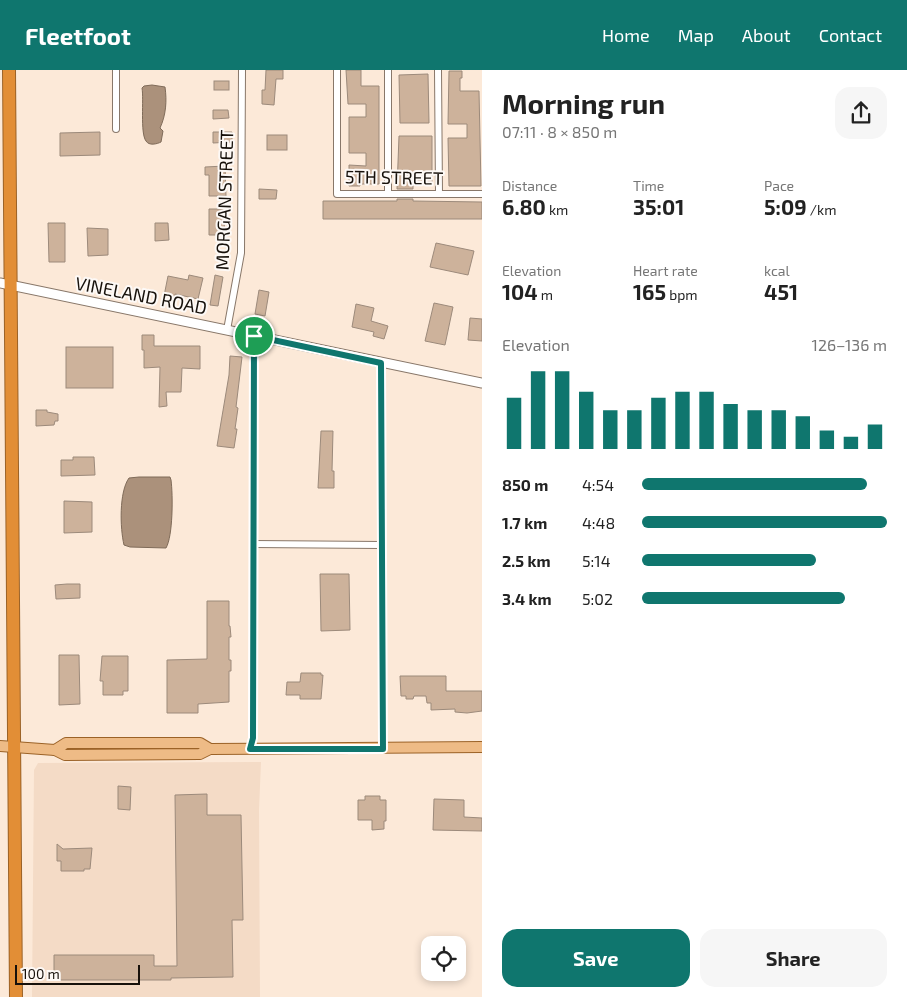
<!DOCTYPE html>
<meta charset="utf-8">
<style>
:root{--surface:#fff;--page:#f6f6f6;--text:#222;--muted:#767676;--accent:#0f766e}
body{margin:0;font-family:"Exo 2",sans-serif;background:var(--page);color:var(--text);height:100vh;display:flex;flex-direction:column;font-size:19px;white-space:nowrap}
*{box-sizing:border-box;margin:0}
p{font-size:16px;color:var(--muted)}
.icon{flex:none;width:28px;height:28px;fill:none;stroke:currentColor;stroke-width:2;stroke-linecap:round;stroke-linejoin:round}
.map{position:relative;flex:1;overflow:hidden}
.sheet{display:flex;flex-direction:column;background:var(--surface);width:425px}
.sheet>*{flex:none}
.controls{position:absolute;left:421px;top:866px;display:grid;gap:10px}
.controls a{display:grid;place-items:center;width:45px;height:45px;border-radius:10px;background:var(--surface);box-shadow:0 2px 8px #0003;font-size:25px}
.scale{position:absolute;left:15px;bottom:12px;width:125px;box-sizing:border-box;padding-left:5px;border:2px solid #17110b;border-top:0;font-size:14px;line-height:18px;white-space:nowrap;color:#17110b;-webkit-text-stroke:4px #fdf9f6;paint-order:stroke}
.pin{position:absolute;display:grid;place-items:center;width:42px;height:42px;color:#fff;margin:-21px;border:2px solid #fff;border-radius:50%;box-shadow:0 1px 5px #0007}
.round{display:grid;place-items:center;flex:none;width:52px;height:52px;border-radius:15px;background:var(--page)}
.head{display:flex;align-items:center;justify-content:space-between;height:85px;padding:0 20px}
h1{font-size:28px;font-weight:700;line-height:38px}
.metrics{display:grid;grid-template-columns:repeat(3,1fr);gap:8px;height:85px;padding:5px 20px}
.metrics div{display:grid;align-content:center}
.metrics b{font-size:21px;font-weight:700}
.metrics small{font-size:14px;font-weight:400}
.metrics p{font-size:14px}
.chart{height:140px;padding:10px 20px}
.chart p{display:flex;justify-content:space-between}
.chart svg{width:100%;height:90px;margin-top:5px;stroke:var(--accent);stroke-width:6}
.action{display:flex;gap:10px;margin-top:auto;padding:10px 20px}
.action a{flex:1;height:58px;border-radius:15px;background:var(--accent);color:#fff;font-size:20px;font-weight:700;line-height:58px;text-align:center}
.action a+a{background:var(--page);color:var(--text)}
ul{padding:0 20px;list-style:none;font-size:16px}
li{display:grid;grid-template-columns:80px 60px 1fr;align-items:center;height:38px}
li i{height:12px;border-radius:6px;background:var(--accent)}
header{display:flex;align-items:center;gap:30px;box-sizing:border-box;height:70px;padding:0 25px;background:var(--accent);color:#fff}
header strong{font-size:24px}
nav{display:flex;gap:28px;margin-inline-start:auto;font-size:18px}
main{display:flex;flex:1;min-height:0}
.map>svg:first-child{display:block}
</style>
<header>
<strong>Fleetfoot</strong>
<nav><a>Home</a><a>Map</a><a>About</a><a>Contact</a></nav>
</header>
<main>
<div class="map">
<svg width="482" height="927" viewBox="0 0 482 927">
<rect width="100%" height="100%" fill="#fce9d8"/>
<polygon fill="#f4dbc6" points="261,692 259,740 260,927 32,927 34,700 38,693"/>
<g fill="#ab917b" stroke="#7f6b59">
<path d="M 152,15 L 165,17 C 167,31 166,45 160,58 L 163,61 L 161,72 C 157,74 149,76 146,71 C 140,63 144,29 142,18 L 144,16 Z"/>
<path d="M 139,407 L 170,407 L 171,410 C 173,425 173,466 166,478 L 130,477 L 124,475 C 120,458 119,422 129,408 Z"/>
</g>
<g fill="#cdb29b" stroke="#9c8a7b">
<polygon points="266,0 283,0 283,9 276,9 274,35 262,34 262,20 265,20"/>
<polygon points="346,0 361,0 361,16 379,16 379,114 360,114 360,116 349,116 349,95 366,96 366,83 349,83 349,47 366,47 366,34 348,34"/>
<polygon points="449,1 462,1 462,8 460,8 460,21 479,21 481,116 449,116 448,68 467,68 467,54 448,54"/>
<polygon points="428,4 429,53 400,53 399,5"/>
<rect x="214" y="11" width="15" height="9"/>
<polygon points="213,40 228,40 229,48 213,49"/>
<polygon points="100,62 100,85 60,86 60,63"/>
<polygon points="213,62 232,62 232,72 213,73"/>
<rect x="267" y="65" width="20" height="15"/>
<polygon points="399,66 432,66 432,114 413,114 413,119 397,119"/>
<polygon points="225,96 226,126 209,126 209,105 205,105 205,97"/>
<polygon points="259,119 277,120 276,129 259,129"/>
<polygon points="397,129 413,129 413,131 482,132 482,149 323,149 323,131 397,131"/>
<polygon points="209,139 223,139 225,165 209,165"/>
<polygon points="48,153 65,153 65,192 49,192"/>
<polygon points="155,153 168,153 169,170 155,171"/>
<polygon points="87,158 108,159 108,185 88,186"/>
<polygon points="436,173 474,181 468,205 430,197"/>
<polygon points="189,205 203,208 198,229 175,224 175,228 164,226 168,206 188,210"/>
<polygon points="215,205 223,207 218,236 210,235"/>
<polygon points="259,220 269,222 265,246 255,244"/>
<polygon points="434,233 453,237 445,275 425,271"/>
<polygon points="356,234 374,238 371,251 388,256 384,269 373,266 374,262 352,257"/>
<polygon points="470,248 482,249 482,271 468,270"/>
<polygon points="142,265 154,265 154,276 200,276 200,299 182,298 181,322 166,322 167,336 159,337 160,297 144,298 144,280 142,280"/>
<rect x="66" y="277" width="47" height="41"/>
<polygon points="230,286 242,287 236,337 238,338 235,359 237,359 234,378 217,376 229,305"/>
<polygon points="36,340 47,340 47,342 58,344 58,351 55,351 54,355 36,356"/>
<polygon points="321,361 333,361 332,401 334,401 334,418 318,418"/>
<polygon points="73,387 94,387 95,405 61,406 61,390 73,390"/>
<polygon points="64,431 92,432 92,462 64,463"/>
<polygon points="320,504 349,504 350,560 321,561"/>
<polygon points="67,514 80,514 80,528 56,529 55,515"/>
<polygon points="207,531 229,531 229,556 230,556 231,567 229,567 229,590 231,590 231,601 229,601 229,632 198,634 198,643 167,643 167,590 207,589"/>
<polygon points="59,585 79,585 80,634 59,635"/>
<polygon points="102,586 128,586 128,621 123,621 123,625 103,625 103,611 100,611"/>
<polygon points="301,603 321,603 321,605 323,605 321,629 300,629 300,625 286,625 287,612 300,612"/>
<polygon points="400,606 446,606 446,621 482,621 482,641 467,643 455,642 455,639 431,640 431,633 427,633 426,626 414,626 413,629 406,629 406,626 401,626"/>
<polygon points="118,716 131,717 130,740 118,739"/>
<polygon points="207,724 207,745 241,745 243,850 232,850 233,907 171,908 171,910 54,910 54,885 154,885 154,896 177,896 175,725"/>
<polygon points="365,726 380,726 380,730 386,730 386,751 384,751 384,759 372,760 372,750 358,750 358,730 365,730"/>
<polygon points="434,729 464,730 464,747 482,748 482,761 433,760"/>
<polygon points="57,774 63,779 92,778 90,799 84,799 84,801 61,801 61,791 57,791"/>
</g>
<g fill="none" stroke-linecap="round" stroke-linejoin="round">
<g stroke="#887769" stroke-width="8">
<g id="street">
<polyline points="337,0 337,124 482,124"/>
<polyline points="388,0 388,124"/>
<polyline points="438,0 439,124"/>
<polyline points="116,59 116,0"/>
<polyline points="227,260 241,183 242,0"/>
<polyline points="381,293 383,679"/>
<polyline points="254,474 381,475"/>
<polyline points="250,679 253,668 254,266"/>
</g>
</g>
<g stroke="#887769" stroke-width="11">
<polyline id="secondary" points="0,213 482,313"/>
</g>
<g stroke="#9b6227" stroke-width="12">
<g id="primary">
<polyline points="0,676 55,680 65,685 200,684 210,679 482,677"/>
<polyline points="55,680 66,673 200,673 210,679"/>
</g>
</g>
<g stroke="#9b6227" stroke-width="14">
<polyline id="highway" points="9,0 16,927"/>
</g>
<use href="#street" stroke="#fff" stroke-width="6"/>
<use href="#secondary" stroke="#fff" stroke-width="9"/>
<use href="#primary" stroke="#eebb86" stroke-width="10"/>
<use href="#highway" stroke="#e28e36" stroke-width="12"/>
</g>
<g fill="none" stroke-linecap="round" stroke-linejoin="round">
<g stroke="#fff" stroke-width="10">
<polygon id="route" points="254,266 381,293 383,679 250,679 253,668"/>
</g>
<use href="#route" stroke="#0f766e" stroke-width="6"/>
</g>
<g text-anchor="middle" stroke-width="4" stroke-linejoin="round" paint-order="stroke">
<g font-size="18" fill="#17110b" stroke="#fdf9f6">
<text transform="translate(394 108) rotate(1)" y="6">5TH STREET</text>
<text transform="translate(225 130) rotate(-88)" y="6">MORGAN STREET</text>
<text transform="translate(141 226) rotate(11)" y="6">VINELAND ROAD</text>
</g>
</g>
</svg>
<div class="controls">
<a><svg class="icon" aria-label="locate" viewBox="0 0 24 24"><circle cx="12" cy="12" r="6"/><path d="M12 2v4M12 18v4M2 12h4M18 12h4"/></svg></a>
</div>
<div class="scale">100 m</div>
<div class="pin" style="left:254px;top:266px;background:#1e9e55"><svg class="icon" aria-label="arrive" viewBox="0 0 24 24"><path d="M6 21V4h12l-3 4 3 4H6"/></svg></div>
</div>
<section class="sheet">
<div class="head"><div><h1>Morning run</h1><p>07:11 · 8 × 850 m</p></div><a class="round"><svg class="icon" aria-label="share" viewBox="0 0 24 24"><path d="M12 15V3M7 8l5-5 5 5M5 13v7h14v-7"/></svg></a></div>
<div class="metrics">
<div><p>Distance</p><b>6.80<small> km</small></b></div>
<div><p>Time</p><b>35:01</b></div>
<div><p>Pace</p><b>5:09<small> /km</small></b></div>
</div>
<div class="metrics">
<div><p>Elevation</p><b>104<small> m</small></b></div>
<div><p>Heart rate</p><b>165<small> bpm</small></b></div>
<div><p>kcal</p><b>451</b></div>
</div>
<div class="chart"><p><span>Elevation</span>126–136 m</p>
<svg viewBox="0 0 160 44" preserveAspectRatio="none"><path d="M5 44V19M15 44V6M25 44V6M35 44V16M45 44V25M55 44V25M65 44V19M75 44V16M85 44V16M95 44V22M105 44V25M115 44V25M125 44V28M135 44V35M145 44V38M155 44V32"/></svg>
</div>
<ul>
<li><b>850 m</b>4:54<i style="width:92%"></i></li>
<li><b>1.7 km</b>4:48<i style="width:100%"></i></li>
<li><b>2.5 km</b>5:14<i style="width:71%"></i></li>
<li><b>3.4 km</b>5:02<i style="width:83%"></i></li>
</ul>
<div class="action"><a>Save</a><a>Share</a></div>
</section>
</main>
